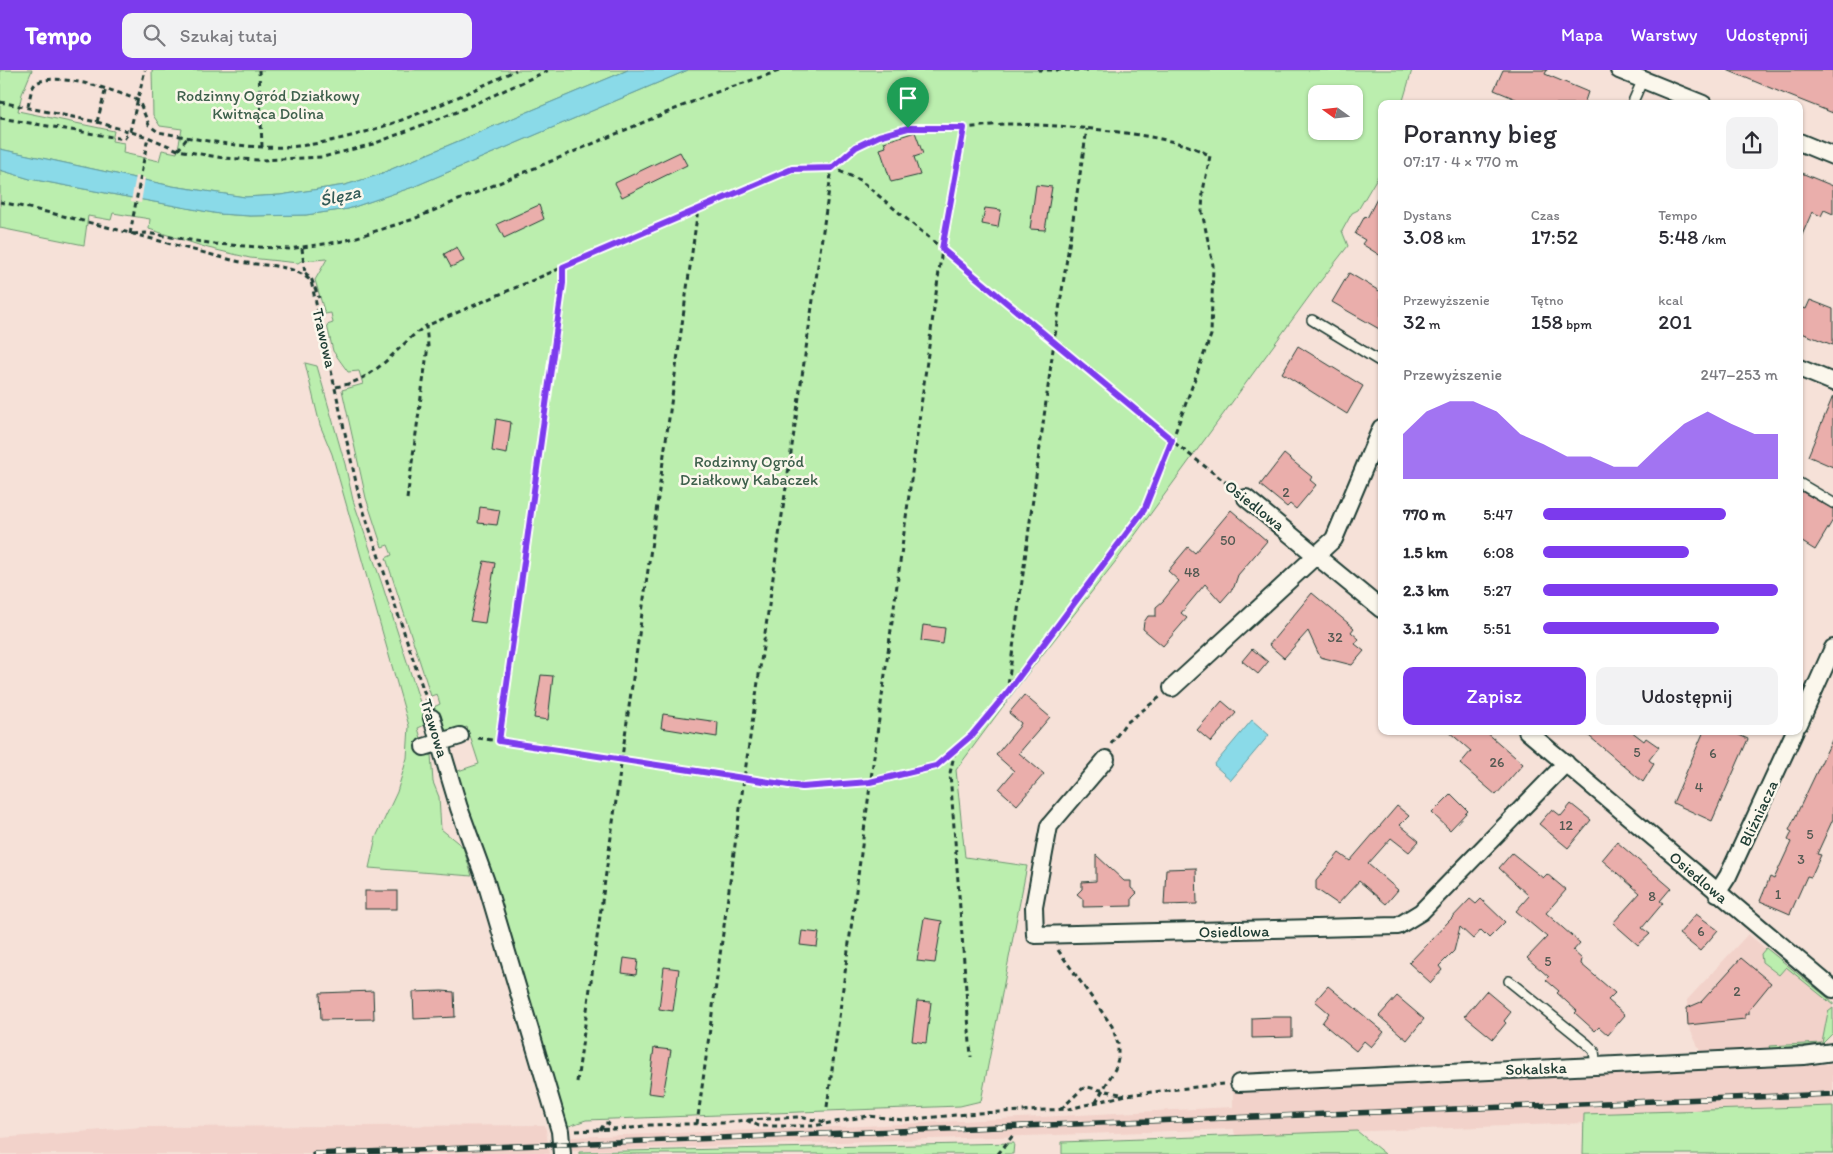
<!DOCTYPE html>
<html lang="pl">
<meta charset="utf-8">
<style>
:root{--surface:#fff;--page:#f2f2f3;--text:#2b2b33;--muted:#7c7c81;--accent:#7c3aed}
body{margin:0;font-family:Itim,sans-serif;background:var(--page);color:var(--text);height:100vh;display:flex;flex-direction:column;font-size:19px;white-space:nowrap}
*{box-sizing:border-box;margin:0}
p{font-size:16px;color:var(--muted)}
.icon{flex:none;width:28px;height:28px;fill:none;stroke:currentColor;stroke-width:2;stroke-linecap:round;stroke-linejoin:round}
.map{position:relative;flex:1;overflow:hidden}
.panel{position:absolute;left:1378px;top:30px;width:425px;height:635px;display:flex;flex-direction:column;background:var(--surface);border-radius:10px;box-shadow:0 1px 4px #0004}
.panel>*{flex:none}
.needle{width:32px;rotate:285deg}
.fabs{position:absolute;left:1308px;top:15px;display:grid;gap:10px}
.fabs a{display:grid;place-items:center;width:55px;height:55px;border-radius:10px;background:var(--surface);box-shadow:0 1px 4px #0004;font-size:25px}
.pin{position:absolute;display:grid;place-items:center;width:42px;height:42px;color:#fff;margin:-51px -21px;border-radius:50% 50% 50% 0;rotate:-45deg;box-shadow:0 0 5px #0007}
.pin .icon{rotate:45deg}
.round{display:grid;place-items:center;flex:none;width:52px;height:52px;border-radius:10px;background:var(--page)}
.summary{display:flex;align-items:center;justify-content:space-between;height:85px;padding:0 25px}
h1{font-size:28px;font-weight:600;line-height:38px}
.figures{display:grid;grid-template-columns:repeat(3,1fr);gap:8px;height:85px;padding:5px 25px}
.figures div{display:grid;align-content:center}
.figures b{font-size:21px;font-weight:600}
.figures small{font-size:14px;font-weight:400}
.figures p{font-size:14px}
.chart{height:140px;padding:10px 25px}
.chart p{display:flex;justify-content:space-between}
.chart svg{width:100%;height:90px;margin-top:5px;fill:var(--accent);opacity:.7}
.primary-button{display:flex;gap:10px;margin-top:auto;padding:10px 25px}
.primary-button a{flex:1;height:58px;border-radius:10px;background:var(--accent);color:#fff;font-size:20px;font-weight:600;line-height:58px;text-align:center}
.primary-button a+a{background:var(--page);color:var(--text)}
ul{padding:0 25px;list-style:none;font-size:16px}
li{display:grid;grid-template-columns:80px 60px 1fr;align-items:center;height:38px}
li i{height:12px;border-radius:6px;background:var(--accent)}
header{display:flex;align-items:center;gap:30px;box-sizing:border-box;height:70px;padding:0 25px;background:var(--accent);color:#fff}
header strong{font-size:24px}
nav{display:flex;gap:28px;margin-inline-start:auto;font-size:18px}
.search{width:350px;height:45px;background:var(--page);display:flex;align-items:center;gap:12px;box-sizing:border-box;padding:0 18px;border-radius:10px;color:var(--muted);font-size:19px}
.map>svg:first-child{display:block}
</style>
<header>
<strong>Tempo</strong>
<div class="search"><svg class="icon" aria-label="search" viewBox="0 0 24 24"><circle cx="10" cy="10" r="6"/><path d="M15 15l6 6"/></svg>Szukaj tutaj</div>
<nav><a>Mapa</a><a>Warstwy</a><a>Udostępnij</a></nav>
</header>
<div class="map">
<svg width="1833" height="1084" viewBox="0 0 1833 1084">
<rect width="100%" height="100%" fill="#f6e1d8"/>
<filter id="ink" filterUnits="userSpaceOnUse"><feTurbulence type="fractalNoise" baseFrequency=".02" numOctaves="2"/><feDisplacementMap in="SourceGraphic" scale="10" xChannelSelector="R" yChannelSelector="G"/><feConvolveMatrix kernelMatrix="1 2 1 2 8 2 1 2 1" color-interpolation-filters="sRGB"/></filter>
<g filter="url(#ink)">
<g fill="#f2d2ca">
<polygon points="1748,864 1833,932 1833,963 1822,974 1701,983 1688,955 1687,930"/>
<polygon points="1833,994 1833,1044 1235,1066 1234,1059 571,1081 571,1067 862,1056 1233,1037 1233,1021"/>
<polygon points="545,1055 550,1084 0,1084 0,1068 142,1057"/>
</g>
<g fill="#bbeeae" stroke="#6d9671" fill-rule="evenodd">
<polygon points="0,0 32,0 22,24 18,41 114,61 112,71 124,73 123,83 159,91 162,80 177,83 182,59 160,56 153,45 152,0 628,0 375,106 345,115 280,125 245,127 172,116 0,79"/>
<path d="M 688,0 L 1412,0 L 1402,34 L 1381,34 L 1381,101 L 1358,140 L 1352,143 L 1342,161 L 1348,176 L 1319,213 L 1119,487 L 1021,612 L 956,700 L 965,787 L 1027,796 L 981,1031 L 960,1036 L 586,1050 L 569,1056 L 562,1047 L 455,702 L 479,694 L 467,657 L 449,664 L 444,663 L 434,637 L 440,634 L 437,624 L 431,626 L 386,488 L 392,485 L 388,475 L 382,477 L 366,428 L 342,320 L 363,314 L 359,301 L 348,302 L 333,281 L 327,255 L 333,253 L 331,243 L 325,244 L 315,210 L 327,189 L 301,191 L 298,193 L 250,188 L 208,178 L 149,159 L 150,149 L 113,143 L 111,150 L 88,146 L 84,175 L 0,158 L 0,100 L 30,109 L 219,144 L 250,146 L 306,145 L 348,139 L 413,117 ZM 1316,24 L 1354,24 L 1354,61 L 1316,61 Z"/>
<polygon points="305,293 317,296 345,394 353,430 382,514 427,654 418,658 425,682 431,684 433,712 439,727 441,759 463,777 472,806 369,798 376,767 397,722 407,688 409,656 332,384 320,355"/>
<polygon points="1766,878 1833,932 1833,935 1786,897 1779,905 1762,892 1761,884"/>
<polygon points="1833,938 1833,963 1822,974 1770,979 1769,976 1822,973 1828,942"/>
<polygon points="1833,1036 1833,1084 1583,1084 1584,1044"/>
<polygon points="1357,1061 1385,1084 1062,1084 1062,1072"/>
<polygon points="1014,1073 1013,1084 579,1084 579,1082"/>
</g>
<g fill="#8adae8" stroke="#5f9ba0">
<polygon points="628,0 688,0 413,117 348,139 306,145 250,146 219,144 30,109 0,100 0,79 172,116 245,127 280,125 345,115 375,106"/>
<polygon points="1252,650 1269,665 1231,710 1214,695"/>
</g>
<polygon fill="#f6e1d8" points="136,106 145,108 141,133 131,131"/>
<g fill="#eaaeab" stroke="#1f3d34">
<polygon points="1503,0 1547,0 1545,4 1588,22 1584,34 1528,34 1494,20"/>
<polygon points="1727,0 1833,0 1833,43 1785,24"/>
<polygon points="915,62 923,84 914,87 920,105 891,112 880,79 886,77 884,72"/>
<polygon points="680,82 687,95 622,127 615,113"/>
<polygon points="1799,102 1833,116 1833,144 1824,140 1821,146 1812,142 1799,172"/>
<polygon points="1036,115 1052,117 1045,160 1030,159"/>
<polygon points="1381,121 1381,186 1362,174 1365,170 1355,164 1365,146 1367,148"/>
<polygon points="539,135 544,149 504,168 497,154"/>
<polygon points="985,138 1001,140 998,157 982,154"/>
<polygon points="457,177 464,191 451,197 444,184"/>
<polygon points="1349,203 1381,222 1381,260 1332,232"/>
<polygon points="1810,230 1833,239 1833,275 1799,262 1799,236 1806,239"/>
<polygon points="1298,276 1363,316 1347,344 1282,303"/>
<polygon points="1833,326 1833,397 1808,386"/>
<polygon points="496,349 511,352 507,384 492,381"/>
<polygon points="1284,384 1312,407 1310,410 1316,415 1296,439 1290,434 1287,437 1260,415"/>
<polygon points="1799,420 1833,439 1833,450 1815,480 1799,470"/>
<polygon points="480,437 500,440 497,455 478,453"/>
<polygon points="1231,440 1267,471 1238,505 1234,517 1221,532 1205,514 1181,543 1187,548 1163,576 1143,559 1144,552 1148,546 1156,546 1156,537 1163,531 1179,511 1168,501 1188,477 1195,483"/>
<polygon points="484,491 495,493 485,553 470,551"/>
<polygon points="1312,523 1354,558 1351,562 1359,569 1355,574 1364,581 1352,595 1320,587 1308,561 1284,588 1269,575"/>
<polygon points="923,555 945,558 943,574 921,571"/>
<polygon points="1252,579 1268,592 1258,604 1242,591"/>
<polygon points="541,605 553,606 548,650 534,648"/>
<polygon points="1024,625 1050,647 1019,683 1044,704 1017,735 999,719 1014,701 996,685 1019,657 1021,653 1009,643"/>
<polygon points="1222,631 1236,643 1211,672 1197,660"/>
<polygon points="663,644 718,652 717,667 661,658"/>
<polygon points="1448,661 1485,661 1523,694 1496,725 1460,694 1471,681"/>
<polygon points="1583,661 1631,661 1644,671 1646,668 1659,677 1649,690 1654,694 1643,712"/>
<polygon points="1704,661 1730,661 1748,669 1712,751 1673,733"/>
<polygon points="1833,668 1833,749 1817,784 1821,785 1811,807 1807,806 1790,844 1760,831 1770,807 1774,809 1791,772 1788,770 1792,762 1789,760"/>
<polygon points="1451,724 1468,741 1450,760 1432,743"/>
<polygon points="1571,734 1591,750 1568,778 1539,754 1552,739 1561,746"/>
<polygon points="1397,736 1409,746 1400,755 1419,771 1409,782 1391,768 1368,794 1398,820 1386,834 1359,811 1338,834 1316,819 1316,811 1339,783 1350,791"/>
<polygon points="1617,772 1671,818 1660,831 1663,833 1642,858 1650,864 1638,875 1613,853 1640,823 1602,790"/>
<polygon points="1512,783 1543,808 1547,804 1566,820 1546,843 1580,873 1573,881 1582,889 1581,894 1615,923 1608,930 1625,945 1608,965 1599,957 1595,961 1575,943 1577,941 1557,923 1559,921 1546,910 1549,907 1527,888 1547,867 1516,841 1529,826 1499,798"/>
<polygon points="1096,785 1124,811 1131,811 1131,818 1137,823 1132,828 1132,836 1083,837 1083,829 1077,824 1082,819 1082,812 1096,811"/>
<polygon points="1196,798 1197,834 1164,835 1166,799"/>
<rect x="365" y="821" width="32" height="18"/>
<polygon points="1470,829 1476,834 1481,829 1505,852 1489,868 1481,860 1473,869 1460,857 1454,881 1439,896 1442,900 1431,913 1409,893"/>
<polygon points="1696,844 1718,860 1700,881 1679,864"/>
<polygon points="924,848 942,851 935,893 917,891"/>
<polygon points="802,861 819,863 817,877 800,875"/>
<polygon points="624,888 638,890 636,905 622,903"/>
<polygon points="1741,888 1771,913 1749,940 1749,944 1745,944 1745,949 1688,955 1687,938 1701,932"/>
<polygon points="664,897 679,899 673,941 659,939"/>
<polygon points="1328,916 1384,962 1371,977 1364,971 1356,981 1322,953 1329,943 1315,931"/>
<polygon points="373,921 374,949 321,950 320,923"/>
<polygon points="442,921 454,922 455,947 414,949 413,922"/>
<polygon points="1486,921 1511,942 1504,951 1506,953 1493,969 1465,946"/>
<polygon points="1397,926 1424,949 1407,970 1379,946"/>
<polygon points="917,931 931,932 926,973 912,971"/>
<polygon points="1274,947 1292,947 1292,967 1252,968 1252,948"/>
<polygon points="654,978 671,980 663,1025 648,1023"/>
</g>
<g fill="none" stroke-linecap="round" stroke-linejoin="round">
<g stroke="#1f3d34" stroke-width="12">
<g id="service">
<polyline points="1632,34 1643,9"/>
<polyline points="1312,250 1381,292"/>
<polyline points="1799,413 1833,433"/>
<polyline points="1509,911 1587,974 1594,981 1596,996"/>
</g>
</g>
<g stroke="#1f3d34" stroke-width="20">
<g id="minor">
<polyline points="1619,0 1703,34"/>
<polyline points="1799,72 1833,86"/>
<polyline points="1799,298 1833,312"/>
<polyline points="1246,428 1381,539"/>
<polyline points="1172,618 1334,469 1381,358"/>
<polyline points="432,648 459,738 486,812 560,1061 562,1084"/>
<polyline points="1799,654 1833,578"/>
<polyline points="1527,661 1833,919"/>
<polyline points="424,677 460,666"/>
<polyline points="1106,689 1049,756 1034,837 1035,865 1398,856 1421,842 1566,693"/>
<polyline points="1717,823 1728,806 1795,661"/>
<polyline points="1239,1013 1804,986 1833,982"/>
</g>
</g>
<g stroke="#1f3d34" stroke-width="3" stroke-dasharray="5 4" stroke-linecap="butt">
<polyline points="259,0 262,77"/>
<polyline points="1038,0 1090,0"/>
<polyline points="0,32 97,52 148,67 178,80 223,88 260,90 323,87 373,74 459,41 549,0"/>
<path d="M 28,36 C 30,30 30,20 35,14 C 52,0 119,21 139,31 L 149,55 L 158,62 C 203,70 252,81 298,76 C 372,68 449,32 516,0"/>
<polyline points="0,48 124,69 130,61 145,0"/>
<polyline points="97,52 106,18"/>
<polyline points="178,80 188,67"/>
<path d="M 0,132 C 80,148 157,171 236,191 C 261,197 291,192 311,211 L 360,430 L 428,634"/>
<polyline points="130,164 148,67"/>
<polyline points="133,164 146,163 215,174 289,179 344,171 411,150 711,24 782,0"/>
<polyline points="302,178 305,204"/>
<polyline points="305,203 311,208 319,228"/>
<path d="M 336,317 C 344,315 354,313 362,308 C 385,297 403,271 426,256"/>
<polyline points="407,429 428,276 426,256 792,99 832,98 860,110 1172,371 1233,418"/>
<polyline points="478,668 802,717 870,713 936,696 972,665 1007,623 1054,272 1087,59"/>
<polyline points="499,671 563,213 563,197"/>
<polyline points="1111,674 1125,654 1160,627"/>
<polyline points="955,681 950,703 971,987"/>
<polyline points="1058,880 1112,956 1118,974 1118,989 1115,999 1096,1032"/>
<polyline points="577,1012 698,139"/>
<polyline points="827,1037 942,179 963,58"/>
<polyline points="1061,1039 1082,1019 1087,1017 1125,1025"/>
<polyline points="748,1050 799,1047 826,1052"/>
<path d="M 697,1054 L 744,709 L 832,98 C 856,77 874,66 905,59 C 922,54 944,58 962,58 C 976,57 990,55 1004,54 C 1049,54 1175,62 1210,86 L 1203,121 L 1202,142 L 1213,195 L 1211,265 L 1172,371 L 1144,440 L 1007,623"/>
<polyline points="600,1060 605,1053 608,1053 613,1060"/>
<polyline points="576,1061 632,1058 649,1055 723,1053 746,1050 759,1056 813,1056 868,1046 903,1050 978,1043 1069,1039 1126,1025 1223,1014"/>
<polyline points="998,1084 1014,1064"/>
</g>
<use href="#service" stroke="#fbf7ec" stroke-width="9"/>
<use href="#minor" stroke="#fbf7ec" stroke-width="16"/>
<g stroke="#1f3d34" stroke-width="5.5">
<polyline id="rail" points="314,1084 1833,1024"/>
</g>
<use href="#rail" stroke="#fbf7ec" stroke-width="4" stroke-dasharray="11" stroke-linecap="butt"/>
</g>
</g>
<g fill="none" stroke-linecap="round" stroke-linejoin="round" filter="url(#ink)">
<g stroke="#fff" stroke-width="10">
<polygon id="route" points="908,58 964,58 942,179 1172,370 1144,440 1007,623 972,665 936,696 870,712 802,717 499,671 563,213 563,197 792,99 832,98 856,77 879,66"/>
</g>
<use href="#route" stroke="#7c3aed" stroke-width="6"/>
</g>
<g text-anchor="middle" stroke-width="5" stroke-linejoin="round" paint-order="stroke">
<g font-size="14" fill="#525952">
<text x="1286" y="427">2</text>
<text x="1228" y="475">50</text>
<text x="1192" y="507">48</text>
<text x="1335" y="572">32</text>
<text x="1637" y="687">5</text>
<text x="1713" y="688">6</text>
<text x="1497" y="697">26</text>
<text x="1699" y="722">4</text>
<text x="1566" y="760">12</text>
<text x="1810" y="769">5</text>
<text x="1801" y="794">3</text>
<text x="1778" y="829">1</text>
<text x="1652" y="831">8</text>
<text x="1701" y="866">6</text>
<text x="1548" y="896">5</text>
<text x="1737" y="926">2</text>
</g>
<g font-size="16" fill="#3e604c" stroke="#fbf7ec">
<text x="268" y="31">Rodzinny Ogród Działkowy<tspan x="268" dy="18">Kwitnąca Dolina</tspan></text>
<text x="749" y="397">Rodzinny Ogród<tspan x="749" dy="18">Działkowy Kabaczek</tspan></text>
</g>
<g font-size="16" fill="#1f3d34" stroke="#fbf7ec">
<text transform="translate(325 268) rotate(77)" y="6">Trawowa</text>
<text transform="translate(1255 435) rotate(38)" y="6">Osiedlowa</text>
<text transform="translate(435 658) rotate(73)" y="6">Trawowa</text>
<text transform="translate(1758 743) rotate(-65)" y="6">Bliźniacza</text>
<text transform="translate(1699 807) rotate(40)" y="6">Osiedlowa</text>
<text transform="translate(1234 861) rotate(-1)" y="6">Osiedlowa</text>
<text transform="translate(1536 998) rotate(-2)" y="6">Sokalska</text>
</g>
<g font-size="18" font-style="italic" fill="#345c58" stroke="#fbf7ec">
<text transform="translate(340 126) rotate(-13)" y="6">Ślęza</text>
</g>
</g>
</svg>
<div class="fabs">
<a><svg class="needle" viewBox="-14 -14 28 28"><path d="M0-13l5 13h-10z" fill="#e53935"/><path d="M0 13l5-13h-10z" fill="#7c7c81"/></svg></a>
</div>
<div class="pin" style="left:908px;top:58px;background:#1e9e55"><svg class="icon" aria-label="arrive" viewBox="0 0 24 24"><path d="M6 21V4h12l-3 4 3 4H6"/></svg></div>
<section class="panel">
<div class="summary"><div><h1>Poranny bieg</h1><p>07:17 · 4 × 770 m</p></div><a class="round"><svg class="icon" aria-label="share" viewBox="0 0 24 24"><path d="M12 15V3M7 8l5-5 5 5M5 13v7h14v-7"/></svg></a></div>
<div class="figures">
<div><p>Dystans</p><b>3.08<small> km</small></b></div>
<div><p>Czas</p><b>17:52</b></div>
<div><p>Tempo</p><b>5:48<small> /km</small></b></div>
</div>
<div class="figures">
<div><p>Przewyższenie</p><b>32<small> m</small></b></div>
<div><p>Tętno</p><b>158<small> bpm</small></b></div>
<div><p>kcal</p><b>201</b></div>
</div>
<div class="chart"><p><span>Przewyższenie</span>247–253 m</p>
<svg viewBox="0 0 160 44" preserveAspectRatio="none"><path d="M0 44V22L10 11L20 6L30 6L40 11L50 22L60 27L70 33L80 33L90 38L100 38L110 27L120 17L130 11L140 17L150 22L160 22V44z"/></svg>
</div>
<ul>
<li><b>770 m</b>5:47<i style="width:78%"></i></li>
<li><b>1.5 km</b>6:08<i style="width:62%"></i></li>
<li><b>2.3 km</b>5:27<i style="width:100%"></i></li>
<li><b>3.1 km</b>5:51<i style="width:75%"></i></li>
</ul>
<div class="primary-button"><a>Zapisz</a><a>Udostępnij</a></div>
</section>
</div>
